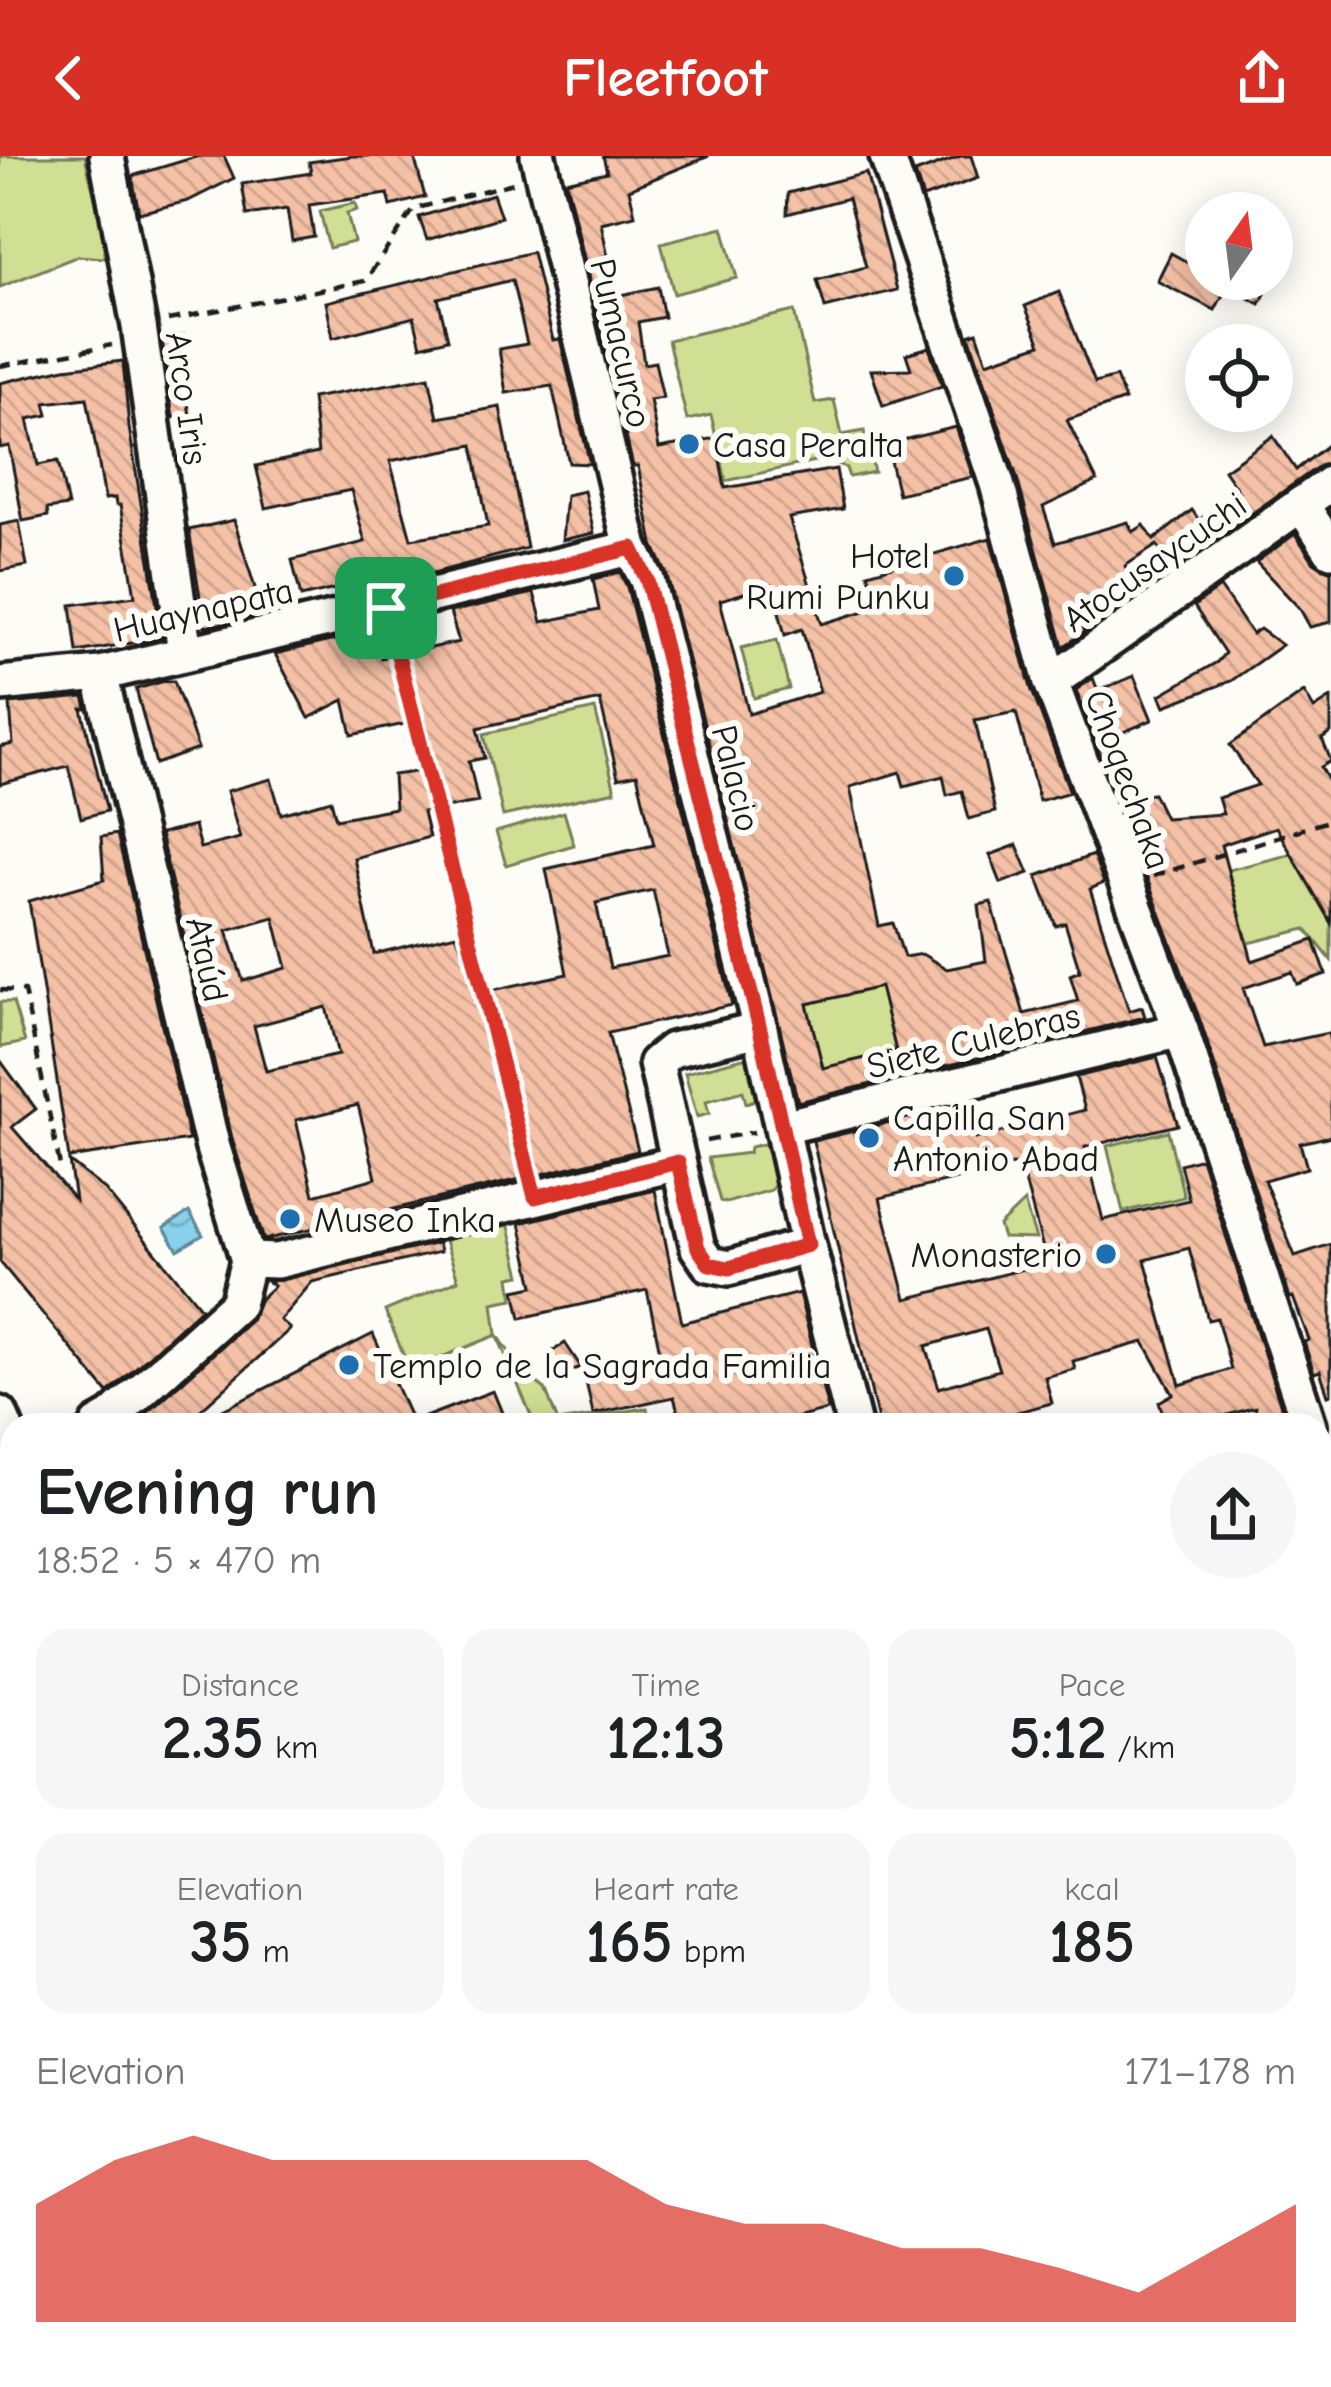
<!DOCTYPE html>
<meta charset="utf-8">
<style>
:root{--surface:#fff;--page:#f6f6f6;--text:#202124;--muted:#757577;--accent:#d93025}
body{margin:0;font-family:"Comic Neue",sans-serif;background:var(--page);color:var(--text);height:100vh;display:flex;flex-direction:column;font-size:45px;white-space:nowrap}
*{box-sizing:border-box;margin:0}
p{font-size:39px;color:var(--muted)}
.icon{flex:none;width:66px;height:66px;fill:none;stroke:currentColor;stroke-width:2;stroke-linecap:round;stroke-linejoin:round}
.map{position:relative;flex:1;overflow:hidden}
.sheet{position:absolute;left:0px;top:1257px;width:1332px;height:975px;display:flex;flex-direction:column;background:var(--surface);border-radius:36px 36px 0 0;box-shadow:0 6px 30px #0003}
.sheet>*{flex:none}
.needle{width:78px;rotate:14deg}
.controls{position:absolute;left:1185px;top:36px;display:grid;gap:24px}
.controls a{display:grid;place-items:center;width:108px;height:108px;border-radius:50%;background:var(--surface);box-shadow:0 6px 30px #0003;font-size:60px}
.pin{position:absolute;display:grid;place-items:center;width:102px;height:102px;color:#fff;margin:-51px;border-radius:24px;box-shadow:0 6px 18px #0006}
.round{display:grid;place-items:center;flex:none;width:126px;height:126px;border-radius:63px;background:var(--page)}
.overview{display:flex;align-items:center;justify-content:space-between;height:204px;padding:0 36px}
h1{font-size:66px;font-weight:600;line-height:90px}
.stats{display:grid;grid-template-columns:repeat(3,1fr);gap:18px;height:204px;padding:12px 36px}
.stats div{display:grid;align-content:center;border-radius:30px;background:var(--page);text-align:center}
.stats b{font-size:60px;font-weight:600}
.stats small{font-size:33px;font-weight:400}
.stats p{font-size:33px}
.chart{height:336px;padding:24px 36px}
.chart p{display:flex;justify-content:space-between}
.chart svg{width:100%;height:216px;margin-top:12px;fill:var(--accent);opacity:.7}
header{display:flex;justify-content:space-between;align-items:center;height:156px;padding:0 36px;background:var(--accent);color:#fff;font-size:54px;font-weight:600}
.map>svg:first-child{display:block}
</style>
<header><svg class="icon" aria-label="back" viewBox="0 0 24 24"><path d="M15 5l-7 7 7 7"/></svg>Fleetfoot<svg class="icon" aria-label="share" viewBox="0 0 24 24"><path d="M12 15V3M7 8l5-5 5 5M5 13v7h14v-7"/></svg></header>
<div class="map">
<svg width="1331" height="2231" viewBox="0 0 1331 2231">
<defs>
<pattern id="water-waves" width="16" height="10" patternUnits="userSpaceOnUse" patternTransform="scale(3)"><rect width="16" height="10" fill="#89d0eb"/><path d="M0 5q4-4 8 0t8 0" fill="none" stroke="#76b2c9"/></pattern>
<pattern id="building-back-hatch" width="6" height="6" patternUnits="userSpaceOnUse" patternTransform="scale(3)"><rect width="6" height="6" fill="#f4c0a6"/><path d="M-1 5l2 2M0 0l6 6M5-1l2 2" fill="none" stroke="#d1a48e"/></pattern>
</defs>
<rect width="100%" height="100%" fill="#fdfcf7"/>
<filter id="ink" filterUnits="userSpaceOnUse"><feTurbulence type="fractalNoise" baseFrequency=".00833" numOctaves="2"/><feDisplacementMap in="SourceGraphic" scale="24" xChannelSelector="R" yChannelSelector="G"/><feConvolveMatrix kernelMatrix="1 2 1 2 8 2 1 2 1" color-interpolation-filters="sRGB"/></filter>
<g filter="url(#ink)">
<g fill="#d0df93" stroke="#767e58" stroke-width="3">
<polygon points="0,0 85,0 104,81 104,102 78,100 0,131"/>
<polygon points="355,47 357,54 347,57 354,86 329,92 320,55"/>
<polygon points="723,71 737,122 674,138 661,87"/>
<polygon points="794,155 815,247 834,244 842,279 864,275 874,316 849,321 846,312 828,302 726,325 711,259 687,264 668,184"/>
<polygon points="777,484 789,533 754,542 741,492"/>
<polygon points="595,553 615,635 503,660 484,578"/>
<polygon points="564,656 574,689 506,709 496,676"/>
<polygon points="1292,698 1331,767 1331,804 1306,773 1249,787 1246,780 1228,714"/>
<polygon points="880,831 896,895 823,912 807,848"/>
<polygon points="0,846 13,846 25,886 2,891 0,887"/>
<polygon points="747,901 758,943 746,947 743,935 706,945 709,958 697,961 685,917"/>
<polygon points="1168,975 1184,1041 1123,1056 1107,990"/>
<polygon points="768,987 775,1028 771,1034 726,1047 720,1045 708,1002 749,997 750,991"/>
<polygon points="1024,1046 1036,1083 1003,1082 999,1070"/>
<polygon points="507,1063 521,1119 510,1121 513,1143 493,1147 497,1178 521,1214 545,1233 558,1266 647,1252 650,1269 535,1269 497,1179 410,1214 385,1155 458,1124 442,1075"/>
<polygon points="10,1441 12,1446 12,1607 0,1602 0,1446"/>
<polygon points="0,1630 12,1636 12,1694 0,1698"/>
<polygon points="1331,2198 1331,2231 1284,2231 1282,2220 1320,2220 1320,2200"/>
<polygon points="231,2220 287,2220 291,2231 235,2231"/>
</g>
<polygon fill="url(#water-waves)" stroke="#5d8898" stroke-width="3" points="189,1056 203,1079 178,1094 164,1072"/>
<g fill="url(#building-back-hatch)" stroke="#1c1c1c" stroke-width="3" fill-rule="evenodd">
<polygon points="199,0 224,0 234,22 188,45 139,57 132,20"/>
<polygon points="352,0 414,0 425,41 391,50 388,38 309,49 314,81 292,85 287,53 247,59 242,28 311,17 309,6"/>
<path d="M 603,0 L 709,0 L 629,33 L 635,59 L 601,67 L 616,140 L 658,131 L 664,161 L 638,166 L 644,208 L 655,206 L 663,242 L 650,244 L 659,292 L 716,282 L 725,332 L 836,313 L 843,353 L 789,362 L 822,468 L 878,451 L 868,417 L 990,382 L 1031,532 L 1070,636 L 1039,645 L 1016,556 L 975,564 L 995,656 L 969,663 L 962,635 L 947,639 L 943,620 L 904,630 L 900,616 L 850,631 L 879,770 L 893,767 L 904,801 L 922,798 L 947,813 L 986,805 L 979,749 L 991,746 L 1024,858 L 1078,845 L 1070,819 L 1080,815 L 1065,767 L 1056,770 L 1037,720 L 1093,699 L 1104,727 L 1090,733 L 1129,855 L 1142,851 L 1145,861 L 798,946 L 667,419 L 653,388 L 638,310 L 633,310 L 566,25 L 607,16 ZM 772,429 L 785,479 L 802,473 L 820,536 L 749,558 L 720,444 ZM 880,831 L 896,895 L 823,912 L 807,848 Z"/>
<polygon points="961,0 971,0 978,22 923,42 915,17"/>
<polygon points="866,17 897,134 825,152 817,124 866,111 848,42 787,58 788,37"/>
<polygon points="493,38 501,61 427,84 419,61"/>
<polygon points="1206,67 1206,123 1272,123 1260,148 1227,131 1215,154 1157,125 1171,97 1187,106"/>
<polygon points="532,96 553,184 560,183 590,308 569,307 552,230 506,237 499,193 527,188 512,124 438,142 448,183 421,190 414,161 333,182 326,146"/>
<polygon points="1059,136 1095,227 1116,221 1125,244 1067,264 1097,325 1043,351 1055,387 1128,366 1133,376 1144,369 1154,384 1192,354 1199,364 1239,336 1224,314 1273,280 1296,314 1331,286 1331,306 1319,310 1172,414 1157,389 1125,410 1132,435 1077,452 1085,476 1063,491 1017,322 969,179 977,176 987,206 1041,188 1025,150"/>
<polygon points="184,179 189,204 179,206 190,258 173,262 162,184"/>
<polygon points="929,191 942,230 883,250 871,214 911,213 906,198"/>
<polygon points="123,205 129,271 162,482 77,496 71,449 135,440 120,349 116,349 115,342 105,343 87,242 45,247 48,259 28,263 38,309 58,305 68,350 47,353 48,360 23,365 9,290 0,292 0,227 65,212"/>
<path d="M 429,221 L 438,262 L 500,251 L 527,392 L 422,420 L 396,425 L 395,419 L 301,441 L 292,404 L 365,386 L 351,334 L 266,352 L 256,310 L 318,297 L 312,242 ZM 473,289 L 488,370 L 411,383 L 390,305 Z"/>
<polygon points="956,271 973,321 898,338 886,288"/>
<polygon points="584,335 594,377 562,384 566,339"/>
<polygon points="234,364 263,458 205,471 189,374"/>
<polygon points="19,365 27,410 0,415 0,369"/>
<polygon points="1295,378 1314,406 1331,415 1331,466 1310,471 1300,453 1256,406"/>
<path d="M 620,416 L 627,431 L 732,849 L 608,877 L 638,995 L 264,1084 L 233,986 L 160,678 L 194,670 L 200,692 L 240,682 L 227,635 L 271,623 L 281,658 L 331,644 L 336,663 L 395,652 L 393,619 L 436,613 L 424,564 L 352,579 L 344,544 L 309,562 L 275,498 L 373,475 L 381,502 L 459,486 L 450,456 L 534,437 L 542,466 L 599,454 L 593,423 ZM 600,544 L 618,622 L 637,618 L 654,689 L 546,713 L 567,818 L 479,837 L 456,778 L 374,798 L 354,702 L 429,681 L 423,656 L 478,646 L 469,605 L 485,602 L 478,572 ZM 653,734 L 668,800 L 610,812 L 596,747 ZM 274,761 L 287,812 L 243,825 L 227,774 ZM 326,851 L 338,899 L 266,915 L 254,870 ZM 358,949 L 376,1022 L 314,1039 L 296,964 Z"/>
<polygon points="1220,431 1252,478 1260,473 1282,489 1231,525 1165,550 1160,539 1217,506 1225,497 1194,450"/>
<polygon points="1134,520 1152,564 1116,579 1131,622 1111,627 1076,534 1093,522 1098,535"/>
<polygon points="165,525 174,525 198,593 156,608 136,533"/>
<polygon points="1304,536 1314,553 1331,542 1331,577 1322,583 1331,605 1321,611 1331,629 1331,767 1276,671 1221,689 1252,805 1314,784 1326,818 1297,828 1292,816 1243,832 1263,891 1328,877 1331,891 1331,980 1300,987 1307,1012 1264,1024 1295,1100 1331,1088 1331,1238 1328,1239 1320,1215 1314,1217 1304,1186 1309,1184 1293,1141 1290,1142 1201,867 1120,650 1121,643 1153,637 1165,662 1223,658 1218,642 1258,629 1230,589"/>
<polygon points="84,541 87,553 82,553 107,655 81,662 68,610 0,628 0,591 13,588 10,548"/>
<polygon points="117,678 189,984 69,1002 29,745 104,724 101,681"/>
<polygon points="1017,689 1029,717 1001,727 990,699"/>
<path d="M 1157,901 L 1178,969 L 1085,991 L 1103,1064 L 1189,1044 L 1180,1008 L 1201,1002 L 1287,1269 L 1260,1269 L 1255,1251 L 1193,1269 L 1166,1269 L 1159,1246 L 1173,1238 L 1144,1186 L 1073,1205 L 1075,1213 L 1045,1221 L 1052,1247 L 1010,1258 L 1013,1269 L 971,1269 L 968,1257 L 922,1269 L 879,1269 L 813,985 L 965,948 L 975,983 L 1085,954 L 1076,921 ZM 1020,1007 L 1047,1107 L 906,1143 L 880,1042 ZM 1189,1092 L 1208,1164 L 1217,1162 L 1231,1213 L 1180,1229 L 1145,1104 ZM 986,1173 L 999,1214 L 939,1232 L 926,1190 Z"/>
<polygon points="0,904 36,953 12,971 75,1044 69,1005 105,1034 201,1152 108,1237 0,1106"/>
<polygon points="655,1034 682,1167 799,1137 828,1254 796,1262 798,1269 682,1269 674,1241 593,1258 583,1212 660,1196 647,1134 521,1162 515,1134 534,1130 520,1067"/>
<polygon points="438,1087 440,1096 312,1126 280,1164 290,1173 184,1269 134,1269 251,1164 260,1143 274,1130 268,1126"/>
<polygon points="373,1178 412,1266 493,1235 507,1269 193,1269"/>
<polygon points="565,1187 581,1211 560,1219 547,1199"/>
</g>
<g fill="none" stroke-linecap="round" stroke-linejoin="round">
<g stroke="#1c1c1c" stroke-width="42">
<g id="minor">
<polyline points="107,0 139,170 185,496"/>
<polyline points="538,0 631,392 647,424 760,873 808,1089 854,1269"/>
<polyline points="887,0 997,328 1051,526 1181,874 1309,1269"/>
<polyline points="1301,348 1331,394"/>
<polyline points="100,518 213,992 248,1104"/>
<polyline points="1051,526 1331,327"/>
<polyline points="0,528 100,518 631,392"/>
<polyline points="760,873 672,894 656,907 698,1092 709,1108 729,1112 808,1089"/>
<polyline points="783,971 1181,874"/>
<polyline points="248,1104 277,1105 678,1007"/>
<polyline points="0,1258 12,1287"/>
<polyline points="98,1269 112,1261 237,1148 248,1104"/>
<polyline points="1320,1303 1331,1338"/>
<polyline points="1320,1709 1331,1706"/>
<polyline points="0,1784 12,1779"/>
<polyline points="325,2220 328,2231"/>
<polyline points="555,2220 558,2231"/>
<polyline points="1104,2220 1107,2231"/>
</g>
</g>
<g stroke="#1c1c1c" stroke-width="4.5" stroke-dasharray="12 9" stroke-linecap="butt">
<polyline points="168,164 365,125 414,53 513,27"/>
<polyline points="0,210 112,189"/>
<polyline points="393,481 529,1016"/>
<polyline points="1153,720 1331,664"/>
<polyline points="0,834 24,835 60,1010"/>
<polyline points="706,985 754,976"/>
<polyline points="0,1398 12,1427"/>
<polyline points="0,1434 12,1428"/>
<polyline points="0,1619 12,1624"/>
<polyline points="0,1717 12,1712"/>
<polyline points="1320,1986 1331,1983"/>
</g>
<use href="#minor" stroke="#fdfcf7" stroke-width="33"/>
</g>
</g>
<g fill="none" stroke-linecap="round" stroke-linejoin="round" filter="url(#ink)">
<g stroke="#fff" stroke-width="24">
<polygon id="route" points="632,392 647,424 760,873 808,1089 729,1112 709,1108 698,1092 678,1006 535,1041 386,452"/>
</g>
<use href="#route" stroke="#d93025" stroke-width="15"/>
</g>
<g fill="#1f6fb2" stroke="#fdfcf7" stroke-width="4.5">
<circle cx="689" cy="288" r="12"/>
<circle cx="954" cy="420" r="12"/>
<circle cx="869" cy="982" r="12"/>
<circle cx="290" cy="1063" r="12"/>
<circle cx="1106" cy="1098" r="12"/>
<circle cx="349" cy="1209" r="12"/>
</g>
<g text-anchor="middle" stroke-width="12" stroke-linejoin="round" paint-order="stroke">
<g font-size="36" fill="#1c1c1c" stroke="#fdfcf7">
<text transform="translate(622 187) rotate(77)" y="13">Pumacurco</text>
<text transform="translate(188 242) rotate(82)" y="13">Arco Iris</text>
<text transform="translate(1154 405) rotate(-35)" y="13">Atocusaycuchi</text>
<text transform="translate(203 453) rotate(-13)" y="13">Huaynapata</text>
<text transform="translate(737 622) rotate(76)" y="13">Palacio</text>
<text transform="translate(1129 623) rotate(70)" y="13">Choqechaka</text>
<text transform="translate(208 803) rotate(77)" y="13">Ataúd</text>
<text transform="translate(973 884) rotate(-14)" y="13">Siete Culebras</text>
</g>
<g font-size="36" fill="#1c1c1c" stroke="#fdfcf7" text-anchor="start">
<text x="713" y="301">Casa Peralta</text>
<text x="930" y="412" text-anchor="end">Hotel<tspan x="930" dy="41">Rumi Punku</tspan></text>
<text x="893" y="974">Capilla San<tspan x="893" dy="41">Antonio Abad</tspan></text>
<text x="314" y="1076">Museo Inka</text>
<text x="1082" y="1111" text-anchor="end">Monasterio</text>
<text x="373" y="1222">Templo de la Sagrada Familia</text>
</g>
</g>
</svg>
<div class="controls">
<a><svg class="needle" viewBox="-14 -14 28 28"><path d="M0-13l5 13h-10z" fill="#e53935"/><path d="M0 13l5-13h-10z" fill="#757577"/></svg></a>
<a><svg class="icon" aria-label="locate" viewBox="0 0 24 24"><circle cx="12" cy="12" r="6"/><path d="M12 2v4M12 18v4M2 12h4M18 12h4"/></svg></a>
</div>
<div class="pin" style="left:386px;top:452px;background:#1e9e55"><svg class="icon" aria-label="arrive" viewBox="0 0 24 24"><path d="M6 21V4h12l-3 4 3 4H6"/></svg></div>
<section class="sheet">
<div class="overview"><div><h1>Evening run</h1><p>18:52 · 5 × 470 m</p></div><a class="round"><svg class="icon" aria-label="share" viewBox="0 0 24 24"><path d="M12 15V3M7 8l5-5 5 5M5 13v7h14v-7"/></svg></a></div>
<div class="stats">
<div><p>Distance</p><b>2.35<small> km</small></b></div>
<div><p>Time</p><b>12:13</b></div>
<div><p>Pace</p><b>5:12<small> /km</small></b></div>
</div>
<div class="stats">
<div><p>Elevation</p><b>35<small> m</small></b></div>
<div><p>Heart rate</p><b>165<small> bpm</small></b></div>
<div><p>kcal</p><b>185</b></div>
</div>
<div class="chart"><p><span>Elevation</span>171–178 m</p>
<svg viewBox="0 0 160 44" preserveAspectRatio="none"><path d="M0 44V20L10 11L20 6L30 11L40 11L50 11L60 11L70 11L80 20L90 24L100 24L110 29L120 29L130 33L140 38L150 29L160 20V44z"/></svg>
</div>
</section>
</div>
